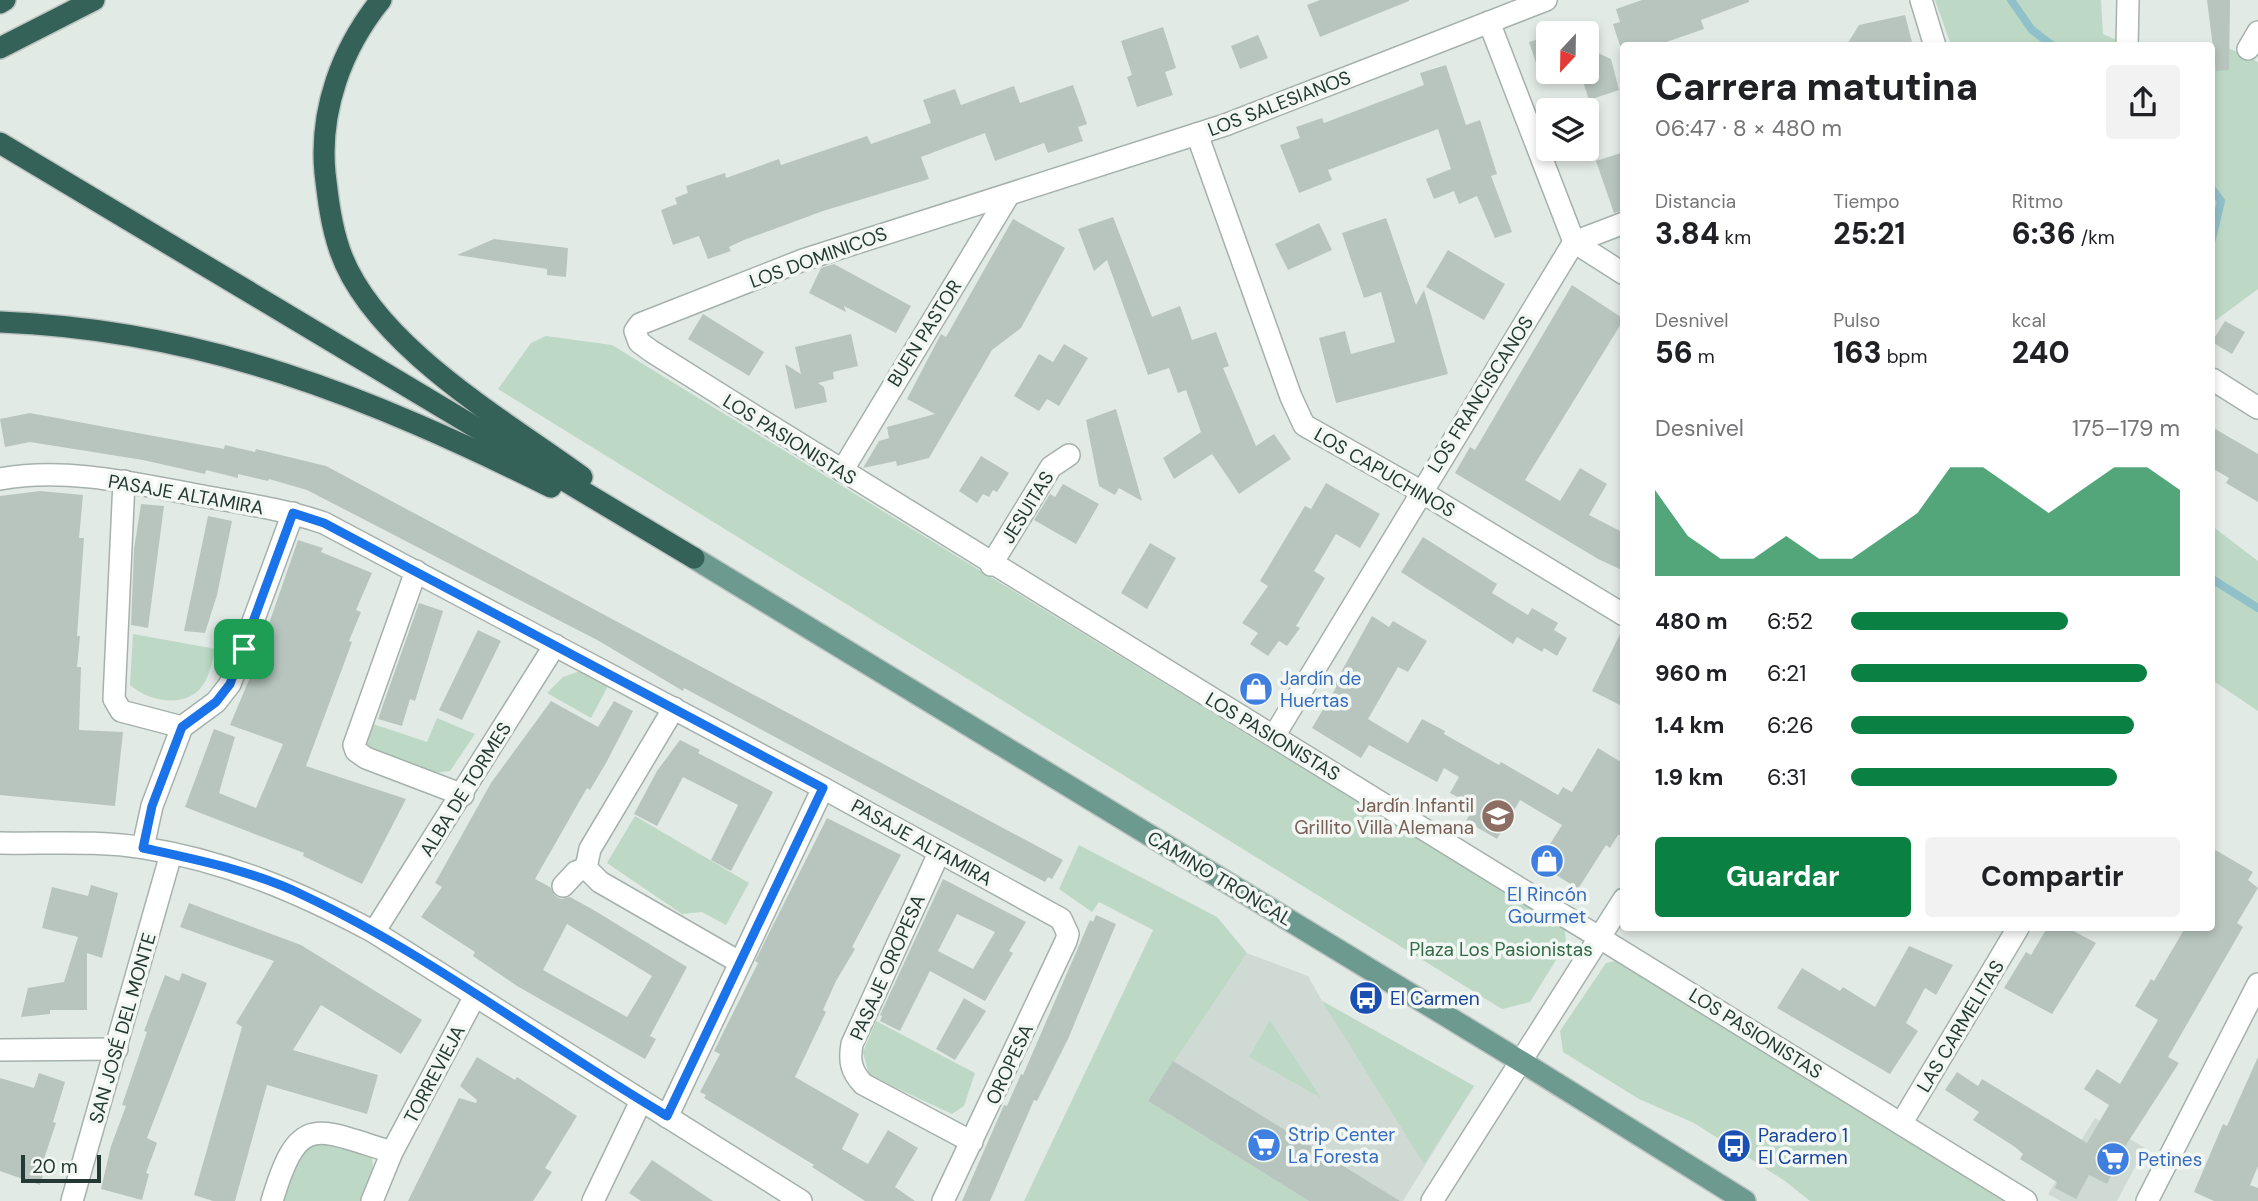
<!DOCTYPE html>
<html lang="es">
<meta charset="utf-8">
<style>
:root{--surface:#fff;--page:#f2f2f2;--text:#202124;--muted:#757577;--accent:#0b8043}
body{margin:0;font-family:"DM Sans",sans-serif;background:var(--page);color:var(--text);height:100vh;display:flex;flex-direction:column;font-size:26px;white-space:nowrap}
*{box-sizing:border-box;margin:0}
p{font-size:23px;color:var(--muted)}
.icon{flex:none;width:38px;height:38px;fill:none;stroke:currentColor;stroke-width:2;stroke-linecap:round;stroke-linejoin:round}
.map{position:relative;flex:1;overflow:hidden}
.side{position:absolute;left:1620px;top:42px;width:595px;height:889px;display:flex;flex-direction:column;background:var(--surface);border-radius:7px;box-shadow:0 4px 10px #0003}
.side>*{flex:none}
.needle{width:46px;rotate:202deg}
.fabs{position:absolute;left:1536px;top:21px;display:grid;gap:14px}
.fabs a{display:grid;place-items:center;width:63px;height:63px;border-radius:7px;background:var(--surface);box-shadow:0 4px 10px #0003;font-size:35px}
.scale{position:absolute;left:21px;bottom:18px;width:80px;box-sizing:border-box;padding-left:7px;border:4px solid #243933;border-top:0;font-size:19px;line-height:24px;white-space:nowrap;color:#243933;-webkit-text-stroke:5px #f2f7f4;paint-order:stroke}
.pin{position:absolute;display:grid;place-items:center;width:60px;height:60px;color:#fff;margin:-30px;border-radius:14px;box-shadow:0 4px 10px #0006}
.round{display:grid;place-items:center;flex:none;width:74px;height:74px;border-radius:7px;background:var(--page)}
.headline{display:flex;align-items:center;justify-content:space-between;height:119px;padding:0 35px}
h1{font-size:38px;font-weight:800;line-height:52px}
.metrics{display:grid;grid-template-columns:repeat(3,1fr);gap:10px;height:119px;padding:7px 35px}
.metrics div{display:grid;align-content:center}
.metrics b{font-size:30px;font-weight:800}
.metrics small{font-size:19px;font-weight:400}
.metrics p{font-size:19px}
.chart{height:196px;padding:14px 35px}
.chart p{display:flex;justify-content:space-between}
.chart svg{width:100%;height:126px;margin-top:7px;fill:var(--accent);opacity:.7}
.cta{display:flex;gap:14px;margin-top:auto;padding:14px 35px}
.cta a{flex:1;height:80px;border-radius:7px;background:var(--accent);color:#fff;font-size:28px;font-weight:800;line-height:80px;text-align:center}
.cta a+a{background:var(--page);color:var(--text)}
ul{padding:0 35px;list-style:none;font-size:23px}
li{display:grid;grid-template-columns:112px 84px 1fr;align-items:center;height:52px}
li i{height:18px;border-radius:9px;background:var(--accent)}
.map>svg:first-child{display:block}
</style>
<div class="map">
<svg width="2258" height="1201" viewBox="0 0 2258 1201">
<rect width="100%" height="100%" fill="#e2eae6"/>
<g fill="#d0dad5">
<polygon points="1247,953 1308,976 1322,1001 1474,1086 1403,1201 1309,1201 1148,1101"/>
<polygon points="2095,1118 2145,1148 2117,1201 2061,1201 2048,1194"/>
</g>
<g fill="#bdd9c5">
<polygon points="1935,0 2101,0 2103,34 2128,45 1951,45"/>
<polygon points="2212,47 2226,47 2258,62 2258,289 2212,323"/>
<polygon points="546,336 612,345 1565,929 1566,944 1530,1002 1502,1009 498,389 531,343"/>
<polygon points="2212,526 2258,561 2258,711 2212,680"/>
<path d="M 133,634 L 216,649 C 213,659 210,671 206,680 C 191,710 150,703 130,685 Z"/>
<polygon points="583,670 609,684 591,718 547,693 563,677"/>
<polygon points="437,718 475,734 450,771 425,774 364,750 373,724 427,742"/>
<polygon points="635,816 749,883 726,925 702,912 682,914 607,863"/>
<polygon points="1079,845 1217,917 1247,953 1148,1101 1309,1201 1024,1201 1153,930 1099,902 1092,912 1059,889"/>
<polygon points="1619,960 2012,1201 1810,1201 1785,1181 1694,1123 1639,1099 1563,1052 1560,1031 1606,963"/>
<polygon points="1322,1001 1474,1086 1424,1164 1417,1153"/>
<polygon points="1270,1020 1321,1098 1249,1057"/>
<polygon points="876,1021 975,1073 964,1106 952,1114 869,1075 863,1052"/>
<polygon points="315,1140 355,1148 372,1158 374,1176 362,1201 283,1201 298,1148"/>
</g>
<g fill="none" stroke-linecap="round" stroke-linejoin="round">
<g stroke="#90c0c9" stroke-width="8">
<polyline points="2011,0 2032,30 2053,46"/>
<polyline points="2212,189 2221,201 2212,239"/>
<polyline points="2212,579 2258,608"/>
</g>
</g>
<g fill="#b8c5bf" fill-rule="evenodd">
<polygon points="1320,0 1409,0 1409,1 1320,37 1307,5"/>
<polygon points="1642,0 1749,0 1749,2 1701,20 1704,29 1655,46 1620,46 1613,24 1620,22 1616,9"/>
<polygon points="2207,0 2230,0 2229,70 2216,71"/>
<polygon points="1905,15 1913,46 1846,46 1859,25"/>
<polygon points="1163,27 1176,68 1165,72 1173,95 1137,107 1127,77 1132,75 1121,41"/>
<polygon points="1258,35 1268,58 1240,69 1231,46"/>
<polygon points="1549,36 1550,72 1540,75 1529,42"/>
<polygon points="1587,48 1611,59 1619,90 1589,100 1580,72 1587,72"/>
<polygon points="1446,65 1466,125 1480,120 1497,174 1491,176 1512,232 1495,238 1477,196 1459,204 1454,191 1434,199 1426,179 1451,169 1438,129 1328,170 1332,180 1299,193 1280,145 1300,138 1296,127 1322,118 1324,123 1424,85 1420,73"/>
<polygon points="1073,85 1087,124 1078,127 1083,141 1048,153 1044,143 995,161 985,133 921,157 929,179 823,211 744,240 729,247 731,251 708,259 699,236 673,245 661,210 677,204 675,198 688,193 686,186 725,173 726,178 779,159 781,165 867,136 871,144 931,123 923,100 955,89 961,105 1014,86 1020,103"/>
<polygon points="1624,152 1624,210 1614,213 1596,161"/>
<polygon points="1113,217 1152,317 1180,306 1192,340 1216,332 1229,366 1223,368 1256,446 1274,434 1291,459 1239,494 1212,454 1174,479 1163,458 1201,432 1186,390 1178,393 1169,368 1148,375 1107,260 1094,271 1078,229"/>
<polygon points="1386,218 1416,305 1424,290 1448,374 1336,403 1319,338 1345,331 1351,354 1395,342 1381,292 1364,298 1342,233"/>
<polygon points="1013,219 1065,248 1021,328 992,350 929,458 897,466 896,461 863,468 879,441 889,438 887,427 935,414 907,399 941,334 946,337"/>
<polygon points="1319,223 1332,250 1288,270 1275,244"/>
<polygon points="494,239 568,248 566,277 547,275 547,269 457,255"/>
<polygon points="1448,250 1505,284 1484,320 1426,287"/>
<polygon points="834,264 911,306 896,333 844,306 846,312 809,293 821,268"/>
<polygon points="1572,285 1624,319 1525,480 1560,501 1580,468 1607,484 1589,515 1624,533 1624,571 1598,559 1455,473 1470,447 1475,450"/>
<polygon points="703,314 764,352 749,376 688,339"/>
<polygon points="2225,321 2245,332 2232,354 2212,342"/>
<polygon points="851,334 858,366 833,372 834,379 818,383 824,387 827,402 795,409 785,364 801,374 795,347"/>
<polygon points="1064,344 1088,358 1059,406 1047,399 1039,411 1014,396 1039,354 1053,362"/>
<polygon points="1116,409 1142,501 1119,488 1115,495 1099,486 1086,420"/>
<polygon points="30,413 224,449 225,445 255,452 256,449 326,466 1063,860 1052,879 1048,877 1045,882 684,688 683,691 599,641 307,490 269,479 268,481 238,474 238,478 206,470 205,474 143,460 30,442 5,447 0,419"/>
<polygon points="2212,427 2258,454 2258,502 2226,483 2229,478 2212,468"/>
<polygon points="981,456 1009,473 997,492 993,490 989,497 983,494 977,503 959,491"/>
<polygon points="1326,483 1380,514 1360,548 1336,534 1314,571 1325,578 1296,626 1300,628 1287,646 1279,641 1268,656 1250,644 1258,633 1242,623 1268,586 1260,581 1305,506 1311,509"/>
<polygon points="1063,484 1099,504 1076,544 1034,520 1050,494 1055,497"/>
<polygon points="40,491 83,495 79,538 84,538 77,636 80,636 77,667 81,667 79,730 123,732 115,806 0,795 0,496"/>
<polygon points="141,504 164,506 148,628 131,625 134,549"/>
<polygon points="208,516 232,521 217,595 205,633 184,631"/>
<polygon points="1423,537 1497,584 1492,593 1528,615 1532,608 1558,623 1554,630 1567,638 1557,656 1544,648 1542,652 1517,637 1513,644 1401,572"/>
<polygon points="298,540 323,548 321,552 372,573 356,610 361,612 349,641 352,642 306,766 406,799 362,884 303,856 304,853 185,807 214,729 235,737 219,793 256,808 283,744 230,725 251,675"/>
<polygon points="1150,543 1176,558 1147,609 1121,593"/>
<polygon points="419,603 443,611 415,701 410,699 402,726 378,719"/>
<polygon points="1372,616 1389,627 1393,621 1427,641 1408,672 1398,667 1368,719 1408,743 1422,719 1445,731 1444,734 1499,765 1501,762 1558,795 1563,787 1572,792 1598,748 1624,764 1624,835 1618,835 1610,848 1606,845 1578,889 1538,863 1562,825 1520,800 1497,839 1466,821 1475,806 1450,793 1459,777 1444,768 1437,782 1369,745 1361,758 1312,728 1337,686 1334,685"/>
<polygon points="1623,628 1624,628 1624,707 1592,691"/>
<polygon points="478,630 501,641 462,720 439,710"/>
<path d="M 551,701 L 598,727 L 614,701 L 633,711 L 606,763 L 590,790 L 587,788 L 535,879 L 550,887 L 555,896 L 561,899 L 570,897 L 592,909 L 687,967 L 650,1036 L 656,1039 L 645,1059 L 517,986 L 473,956 L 475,952 L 421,917 L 442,887 L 435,883 L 491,783 ZM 567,924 L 652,976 L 627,1017 L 543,970 Z"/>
<polygon points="680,740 700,750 698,753 773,792 731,871 711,860 738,805 683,777 657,826 634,814 657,771"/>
<polygon points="827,818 901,855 852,947 855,949 836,981 823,1010 826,1012 795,1077 859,1114 842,1149 868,1164 888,1130 918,1148 895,1187 915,1201 865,1201 812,1167 814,1165 704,1098 706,1095 700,1092 720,1054 714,1051 758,963 755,961"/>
<polygon points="2212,848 2253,872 2248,880 2258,888 2237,923 2243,927 2168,1057 2179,1063 2126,1145 2107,1184 2089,1175 2076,1199 2055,1188 2057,1182 2020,1159 2023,1154 2015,1147 1973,1120 1979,1112 1945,1090 1957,1072 1978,1086 1982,1079 2087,1143 2109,1105 2084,1089 2097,1069 2120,1084 2158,1020 2135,1006 2151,979 2154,981 2185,928 2212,928"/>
<path d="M 943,879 L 1026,922 L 1009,951 L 1013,953 L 985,1001 L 930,971 L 900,1031 L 880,1021 L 882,1016 L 880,1015 ZM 957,914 L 995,932 L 973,969 L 938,951 Z"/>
<polygon points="91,885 118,893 102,958 87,953 87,1010 50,1010 50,1014 21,1017 28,988 64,982 78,937 42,928 52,887 88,896"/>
<polygon points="189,903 301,945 422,1020 401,1054 321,1005 293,1050 378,1075 367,1114 267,1085 235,1201 213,1201 194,1195 242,1027 236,1023 274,961 180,927"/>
<polygon points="1096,915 1116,924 1068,1039 1037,1101 1034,1100 990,1201 962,1201 1004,1105 1007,1106 1021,1074 1023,1075 1090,920 1093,922"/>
<polygon points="2047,928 2068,928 2096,943 2052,1014 2004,988 2026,952 2031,955"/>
<polygon points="1909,946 1953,965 1936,995 1925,988 1906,1023 1918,1031 1890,1074 1777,1008 1802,968 1840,991 1843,987 1875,1007"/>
<polygon points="182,973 207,983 147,1138 157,1143 146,1173 149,1174 142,1200 101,1189 111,1146 126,1106 122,1105 147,1032 144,1031 165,975 179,981"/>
<polygon points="964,998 986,1011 955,1060 936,1049"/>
<polygon points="477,1057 515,1080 517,1077 577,1116 545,1168 552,1172 533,1201 408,1201 459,1098 476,1103 477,1100 460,1086"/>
<polygon points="2258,1057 2258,1166 2250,1185 2258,1188 2258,1201 2214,1201 2194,1192 2223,1124 2227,1126"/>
<polygon points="1173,1061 1400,1201 1309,1201 1148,1101"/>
<polygon points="39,1073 65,1082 53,1122 56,1123 44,1159 48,1160 40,1185 0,1171 0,1078 34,1088"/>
<polygon points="652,1160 713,1201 641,1201 629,1193"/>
</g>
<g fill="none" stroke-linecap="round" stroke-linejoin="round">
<g stroke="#a5b1ad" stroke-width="24">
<g id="minor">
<path d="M 1546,0 L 1225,125 L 803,260 L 640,324 L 635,331 L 639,342 L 651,351 C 1107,638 1568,917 2026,1201"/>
<polyline points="1921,0 1935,46"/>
<polyline points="1489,22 1574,242 1624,274"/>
<polyline points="2127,46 2128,0"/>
<polyline points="2248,49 2258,32"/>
<polyline points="1197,134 1291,397 1304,425 1420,491 1624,615"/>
<polyline points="2212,379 2258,408"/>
<polyline points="842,471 1008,196"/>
<path d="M 0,479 C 65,467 133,483 197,495 C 240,503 283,509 324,523 L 823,788 L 1061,919 L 1068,934 L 1066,941 L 943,1201"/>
<polyline points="124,481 114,699 121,711 182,727"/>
<polyline points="991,565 1051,467 1069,455"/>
<polyline points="416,571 354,745 356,751 366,758 463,795"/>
<polyline points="674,708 590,849 586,868 600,882 739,962"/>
<polyline points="1274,736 1574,242 1624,223"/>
<path d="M 0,843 C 47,844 98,840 144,848 C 227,861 301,893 374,932 L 801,1201"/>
<polyline points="143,847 152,806 182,727 216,702 230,684 293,513"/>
<path d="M 939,853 L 852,1044 C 849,1061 851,1071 863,1084 L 972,1142"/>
<polyline points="563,886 576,872 586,868"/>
<polyline points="374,932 555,645"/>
<polyline points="0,1050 117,1049"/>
<polyline points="667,1117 823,788"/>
<polyline points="1901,1124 2018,928"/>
<polyline points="72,1201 171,854"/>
<path d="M 272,1201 C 299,1111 315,1129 392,1152"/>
<polyline points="372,1201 392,1152 475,996"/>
<polyline points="593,1201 641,1101"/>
<polyline points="1432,1201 1624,899"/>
<polyline points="2147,1201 2258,984"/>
</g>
</g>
<g stroke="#bdc4c2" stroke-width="24">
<polyline id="major" points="694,558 1522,1062 1745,1201"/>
</g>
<g stroke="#bdc4c2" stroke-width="24">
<g id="highway">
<path d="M 381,0 C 342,48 319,110 325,173 C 328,199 331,225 340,251 C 373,345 504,420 582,477"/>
<polyline points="0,3 5,0"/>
<polyline points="0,48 94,0"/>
<polyline points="0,143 694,558"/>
<path d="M 0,322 C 205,330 369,397 551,487"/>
</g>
</g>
<use href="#minor" stroke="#fff" stroke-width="21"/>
<use href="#major" stroke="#6c9a8e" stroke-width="21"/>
<use href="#highway" stroke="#346258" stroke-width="21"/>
</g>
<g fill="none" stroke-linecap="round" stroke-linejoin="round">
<g stroke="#fff" stroke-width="14">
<path id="route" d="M 293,513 L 324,523 L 823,788 L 667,1116 C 546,1045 432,956 305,896 C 254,871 198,860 143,848 L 152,806 L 182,727 L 216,702 L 230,684 Z"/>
</g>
<use href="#route" stroke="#1a73e8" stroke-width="9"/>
</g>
<defs>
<g id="shop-disc" transform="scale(1.75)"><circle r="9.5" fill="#3f7fe0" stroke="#f2f7f4"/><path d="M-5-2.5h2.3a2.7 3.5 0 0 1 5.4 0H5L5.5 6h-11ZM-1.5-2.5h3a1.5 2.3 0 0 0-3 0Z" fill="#fff"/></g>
<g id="school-disc" transform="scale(1.75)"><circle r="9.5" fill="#8d6e63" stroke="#f2f7f4"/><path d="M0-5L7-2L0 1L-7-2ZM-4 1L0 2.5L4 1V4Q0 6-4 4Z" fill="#fff"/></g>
<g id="bus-disc" transform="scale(1.75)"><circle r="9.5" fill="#1a4fb4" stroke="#f2f7f4"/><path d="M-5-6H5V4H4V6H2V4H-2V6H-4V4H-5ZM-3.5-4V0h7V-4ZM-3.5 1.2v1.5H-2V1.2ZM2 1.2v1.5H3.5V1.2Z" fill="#fff"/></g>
<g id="supermarket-disc" transform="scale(1.75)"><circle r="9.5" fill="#3f7fe0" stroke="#f2f7f4"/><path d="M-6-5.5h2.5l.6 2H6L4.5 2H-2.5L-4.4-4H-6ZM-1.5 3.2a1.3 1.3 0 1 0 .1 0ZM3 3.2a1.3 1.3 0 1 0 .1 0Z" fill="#fff"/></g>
</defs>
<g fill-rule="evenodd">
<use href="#shop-disc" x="1256" y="689"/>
<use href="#school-disc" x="1498" y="816"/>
<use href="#shop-disc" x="1547" y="861"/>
<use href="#bus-disc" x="1366" y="998"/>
<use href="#supermarket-disc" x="1264" y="1145"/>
<use href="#bus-disc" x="1734" y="1146"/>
<use href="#supermarket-disc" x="2113" y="1159"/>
</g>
<g text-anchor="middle" stroke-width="7" stroke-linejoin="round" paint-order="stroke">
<g font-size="19" fill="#243933" stroke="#f2f7f4">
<text transform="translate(1279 103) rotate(-21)" y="7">LOS SALESIANOS</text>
<text transform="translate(818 257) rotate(-20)" y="7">LOS DOMINICOS</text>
<text transform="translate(924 333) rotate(-58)" y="7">BUEN PASTOR</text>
<text transform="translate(1480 394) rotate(-58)" y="7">LOS FRANCISCANOS</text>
<text transform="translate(790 439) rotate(32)" y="7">LOS PASIONISTAS</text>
<text transform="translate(1385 472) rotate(30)" y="7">LOS CAPUCHINOS</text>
<text transform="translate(186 494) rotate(10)" y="7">PASAJE ALTAMIRA</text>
<text transform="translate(1027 507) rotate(-58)" y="7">JESUITAS</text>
<text transform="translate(1273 736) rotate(31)" y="7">LOS PASIONISTAS</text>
<text transform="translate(465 789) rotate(-58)" y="7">ALBA DE TORMES</text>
<text transform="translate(922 842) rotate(29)" y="7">PASAJE ALTAMIRA</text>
<text transform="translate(1220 878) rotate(31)" y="7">CAMINO TRONCAL</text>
<text transform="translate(887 967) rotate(-66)" y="7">PASAJE OROPESA</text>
<text transform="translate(1960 1026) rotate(-59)" y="7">LAS CARMELITAS</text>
<text transform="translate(122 1028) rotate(-74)" y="7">SAN JOSÉ DEL MONTE</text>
<text transform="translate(1756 1033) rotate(32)" y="7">LOS PASIONISTAS</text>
<text transform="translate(1009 1064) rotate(-65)" y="7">OROPESA</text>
<text transform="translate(434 1074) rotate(-62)" y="7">TORREVIEJA</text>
</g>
<g font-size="19" fill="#366cbe" stroke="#f2f7f4" text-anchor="start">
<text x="1280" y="685">Jardín de<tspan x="1280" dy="22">Huertas</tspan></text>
<text x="1547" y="901" text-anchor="middle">El Rincón<tspan x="1547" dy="22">Gourmet</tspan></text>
<text x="1288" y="1141">Strip Center<tspan x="1288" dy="22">La Foresta</tspan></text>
<text x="2138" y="1166">Petines</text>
</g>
<g font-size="19" fill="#785e54" stroke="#f2f7f4" text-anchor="end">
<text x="1474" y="812">Jardín Infantil<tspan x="1474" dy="22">Grillito Villa Alemana</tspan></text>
</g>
<g font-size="19" fill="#336b49" stroke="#f2f7f4">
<text x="1501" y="956">Plaza Los Pasionistas</text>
</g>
<g font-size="19" fill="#164399" stroke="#f2f7f4" text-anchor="start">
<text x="1390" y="1005">El Carmen</text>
<text x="1758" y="1142">Paradero 1<tspan x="1758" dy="22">El Carmen</tspan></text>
</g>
</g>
</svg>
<div class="fabs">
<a><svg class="needle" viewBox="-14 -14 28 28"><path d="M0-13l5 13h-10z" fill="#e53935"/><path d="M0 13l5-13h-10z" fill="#757577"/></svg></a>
<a><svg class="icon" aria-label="layers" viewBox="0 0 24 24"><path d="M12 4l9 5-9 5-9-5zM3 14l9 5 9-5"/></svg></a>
</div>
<div class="scale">20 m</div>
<div class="pin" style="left:244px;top:649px;background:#1e9e55"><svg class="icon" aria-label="arrive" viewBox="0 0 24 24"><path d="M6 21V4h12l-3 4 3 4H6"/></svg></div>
<section class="side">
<div class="headline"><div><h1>Carrera matutina</h1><p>06:47 · 8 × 480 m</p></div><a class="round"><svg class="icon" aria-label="share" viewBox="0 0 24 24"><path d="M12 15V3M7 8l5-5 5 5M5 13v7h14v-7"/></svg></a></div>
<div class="metrics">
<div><p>Distancia</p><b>3.84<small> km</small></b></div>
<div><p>Tiempo</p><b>25:21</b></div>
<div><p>Ritmo</p><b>6:36<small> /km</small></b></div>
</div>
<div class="metrics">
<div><p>Desnivel</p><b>56<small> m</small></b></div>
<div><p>Pulso</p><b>163<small> bpm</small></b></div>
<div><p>kcal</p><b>240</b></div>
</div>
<div class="chart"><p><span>Desnivel</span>175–179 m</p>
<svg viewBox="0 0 160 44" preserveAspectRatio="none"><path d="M0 44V14L10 30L20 38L30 38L40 30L50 38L60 38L70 30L80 22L90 6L100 6L110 14L120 22L130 14L140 6L150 6L160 14V44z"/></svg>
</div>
<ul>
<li><b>480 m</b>6:52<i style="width:66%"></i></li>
<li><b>960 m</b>6:21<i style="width:90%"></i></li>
<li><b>1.4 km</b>6:26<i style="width:86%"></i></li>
<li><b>1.9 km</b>6:31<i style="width:81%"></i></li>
</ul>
<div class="cta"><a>Guardar</a><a>Compartir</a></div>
</section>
</div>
